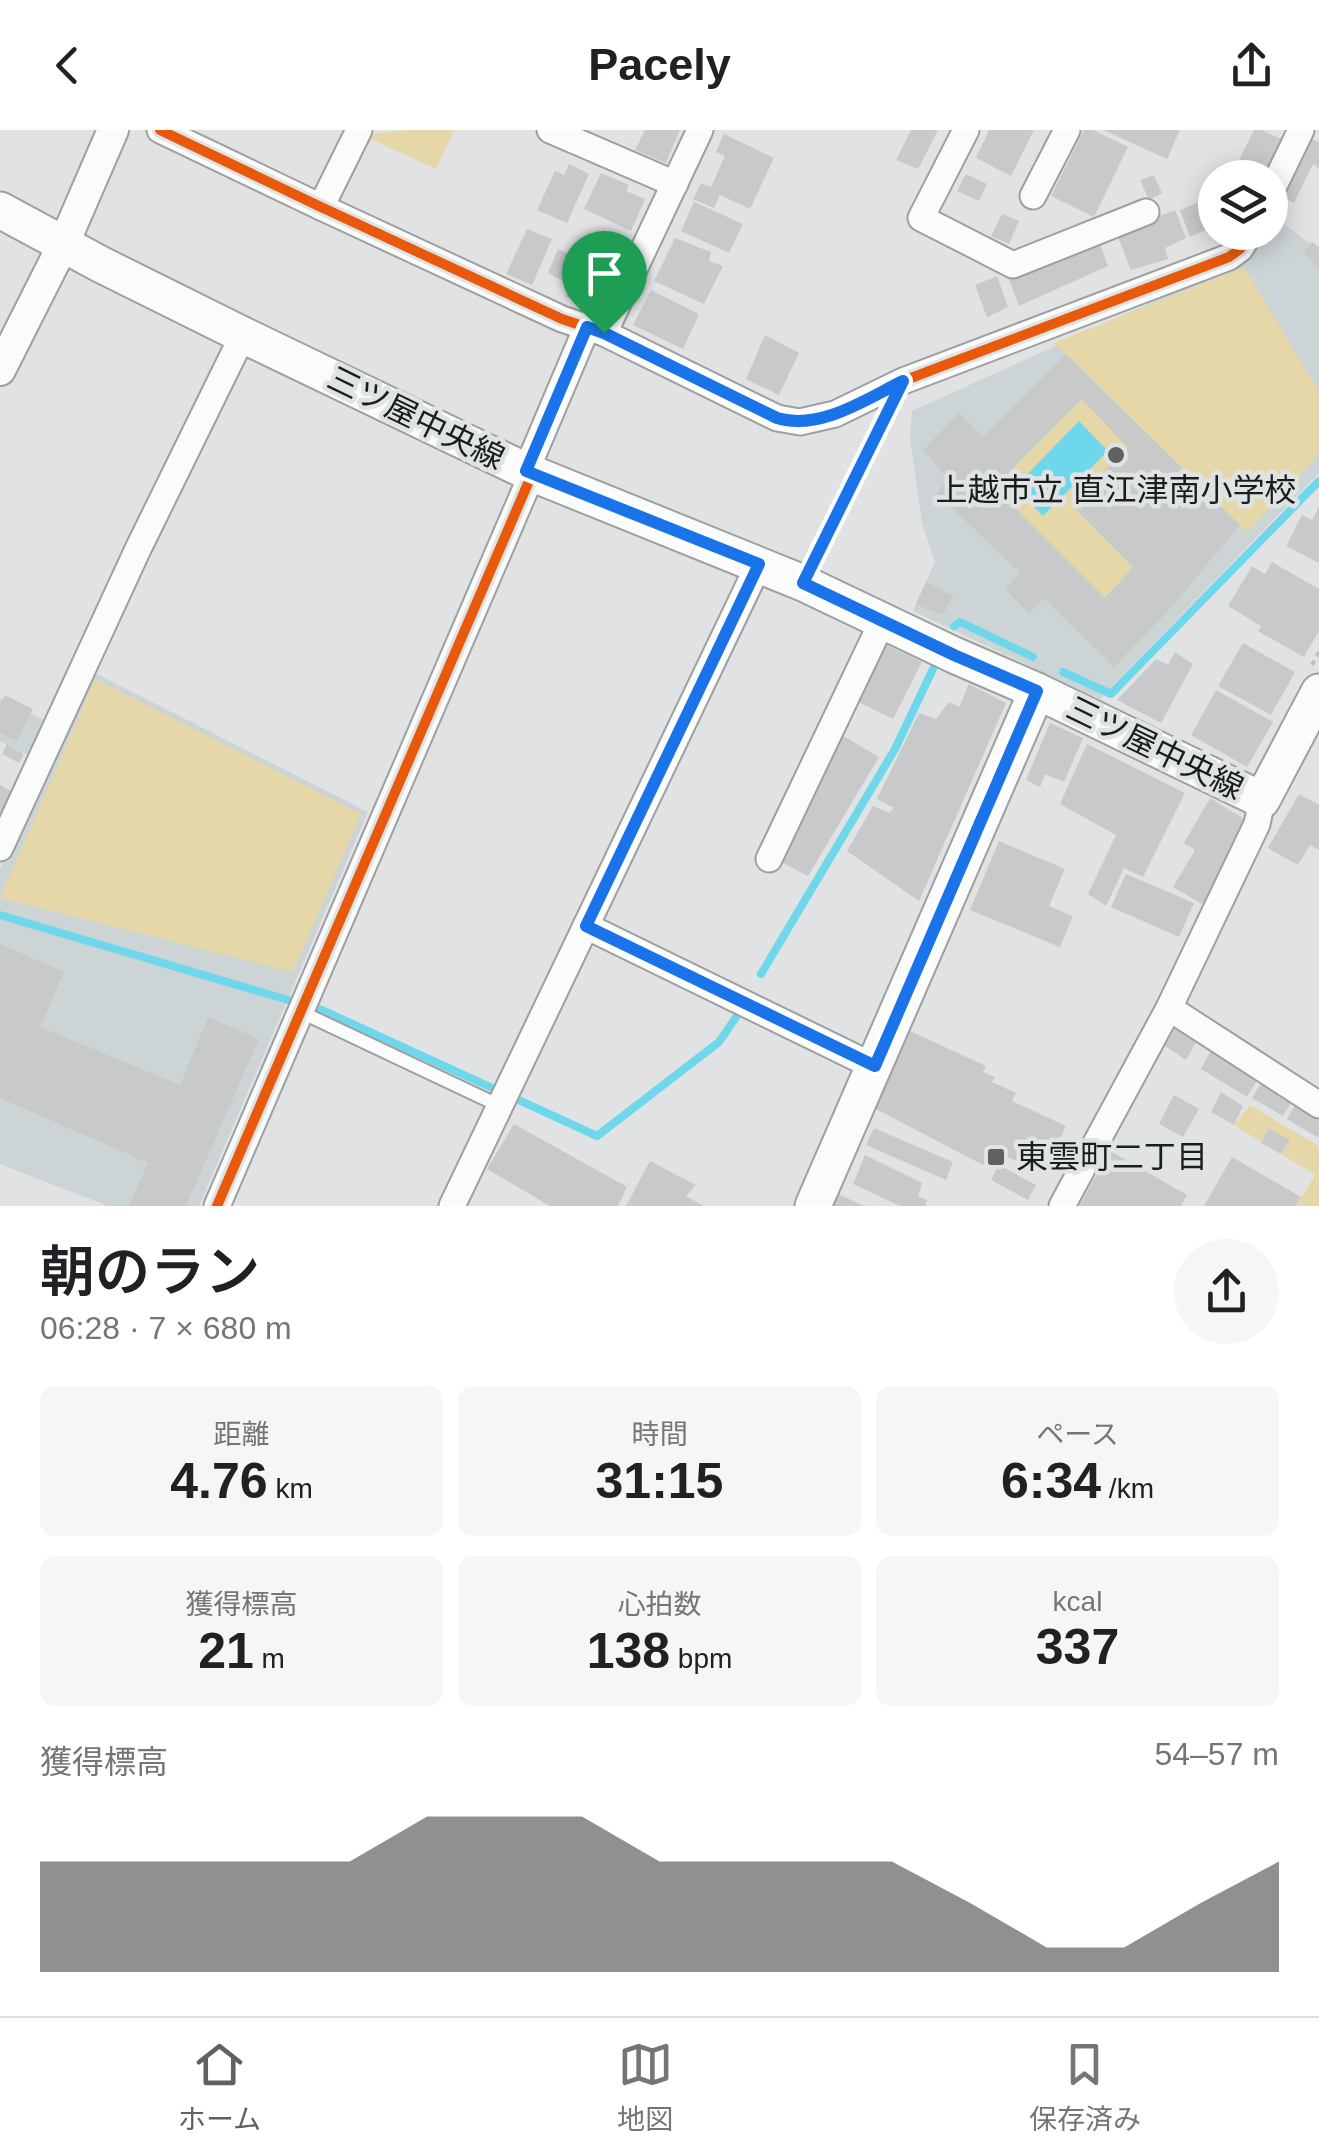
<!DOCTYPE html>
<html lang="ja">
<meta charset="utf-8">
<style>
:root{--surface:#fff;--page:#f6f6f6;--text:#202124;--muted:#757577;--line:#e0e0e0;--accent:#606262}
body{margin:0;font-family:Arial,"Noto Sans JP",sans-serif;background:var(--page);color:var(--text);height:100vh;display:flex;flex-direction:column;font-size:38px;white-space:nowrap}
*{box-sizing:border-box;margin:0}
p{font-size:32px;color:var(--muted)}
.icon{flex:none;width:55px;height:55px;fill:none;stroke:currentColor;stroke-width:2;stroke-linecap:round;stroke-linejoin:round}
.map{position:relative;height:1076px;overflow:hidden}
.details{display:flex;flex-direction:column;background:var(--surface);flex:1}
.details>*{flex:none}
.buttons{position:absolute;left:1198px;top:30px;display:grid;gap:20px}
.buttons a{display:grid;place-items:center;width:90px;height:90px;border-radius:50%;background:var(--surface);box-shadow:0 5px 25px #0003;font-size:50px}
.pin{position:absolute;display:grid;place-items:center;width:85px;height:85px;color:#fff;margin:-102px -42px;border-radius:50% 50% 50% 0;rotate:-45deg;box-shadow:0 0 10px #0007}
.pin .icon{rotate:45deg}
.round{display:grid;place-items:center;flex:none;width:105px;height:105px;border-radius:52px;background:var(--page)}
.headline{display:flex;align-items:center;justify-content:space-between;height:170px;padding:0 40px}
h1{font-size:55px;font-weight:600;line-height:75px}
.metrics{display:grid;grid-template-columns:repeat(3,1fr);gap:15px;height:170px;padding:10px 40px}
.metrics div{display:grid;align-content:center;border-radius:15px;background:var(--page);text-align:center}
.metrics b{font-size:50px;font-weight:600}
.metrics small{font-size:28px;font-weight:400}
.metrics p{font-size:28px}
.chart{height:280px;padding:20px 40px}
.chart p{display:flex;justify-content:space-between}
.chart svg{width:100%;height:180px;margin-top:10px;fill:var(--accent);opacity:.7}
header{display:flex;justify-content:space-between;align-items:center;height:130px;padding:0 40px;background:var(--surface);font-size:45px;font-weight:600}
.tab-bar{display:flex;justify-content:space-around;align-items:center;height:140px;border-top:2px solid var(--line);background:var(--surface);font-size:28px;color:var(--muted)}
.tab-bar a{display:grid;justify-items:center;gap:5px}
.tab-bar .current{color:var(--accent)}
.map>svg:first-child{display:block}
</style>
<header><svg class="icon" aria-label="back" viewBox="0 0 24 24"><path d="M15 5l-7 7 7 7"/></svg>Pacely<svg class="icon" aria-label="share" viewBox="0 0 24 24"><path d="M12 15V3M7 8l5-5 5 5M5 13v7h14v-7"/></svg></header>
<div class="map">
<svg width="1319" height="1076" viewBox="0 0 1319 1076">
<rect width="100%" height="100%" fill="#e0e2e3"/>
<g fill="#cdd4d6">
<polygon points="1274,86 1319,121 1319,343 1100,569 913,481 935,432 922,393 910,308 912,281 1245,130 1261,112 1266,103 1270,102 1270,94"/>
<polygon points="91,541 368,682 199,1076 108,1076 0,1034 0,739 47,634 0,611 0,568 63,599"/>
</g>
<g fill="#e6d7a9">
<polygon points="408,0 454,0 436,39 370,9 373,4"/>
<polygon points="1244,137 1319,262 1319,325 1247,402 1054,213"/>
<polygon points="1082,269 1128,318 1071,375 1133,437 1105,468 994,357"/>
<polygon points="95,549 361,684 293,842 0,768"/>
<polygon points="1250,975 1319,1016 1319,1076 1296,1076 1315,1045 1234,995"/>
</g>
<polygon fill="#6fd7ec" points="1079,291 1108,321 1043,386 1015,357"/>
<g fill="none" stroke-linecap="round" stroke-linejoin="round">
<g stroke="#6fd7ec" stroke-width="8">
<polyline points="954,496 960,492 1033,527"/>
<polyline points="1063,542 1111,564 1319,351"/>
<polyline points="0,785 322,880 597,1006 719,912 743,877"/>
<polyline points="761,844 895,619 933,539"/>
</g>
</g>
<g fill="#c8caca" fill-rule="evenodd">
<polygon points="645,0 680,0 666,33 635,20"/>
<polygon points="911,0 938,0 918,39 896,30"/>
<polygon points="989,0 1034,0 1011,46 976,28"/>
<polygon points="1084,0 1093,0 1128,17 1094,87 1051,66"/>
<polygon points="1103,0 1180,0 1167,29"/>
<polygon points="1254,0 1261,0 1286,11 1269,48 1230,48"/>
<polygon points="724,4 774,28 750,79 720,65 714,78 693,69 701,53 711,57 725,26 716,22"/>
<polygon points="1308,7 1319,12 1319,38 1313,34 1294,73 1280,66"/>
<polygon points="569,34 589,44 567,93 537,80 555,41 564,45"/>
<polygon points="601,43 629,55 626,61 645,69 631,101 584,79"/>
<polygon points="966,44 987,54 979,71 957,61"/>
<polygon points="1154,45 1162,63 1149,70 1140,50"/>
<polygon points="1215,65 1215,96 1190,107 1180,80"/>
<polygon points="694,72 743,94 729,123 681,101"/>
<polygon points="1175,80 1186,108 1165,118 1168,129 1131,140 1116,102"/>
<polygon points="1002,84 1019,91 1009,114 991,106"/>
<polygon points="527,99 552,109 532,155 506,144"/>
<polygon points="675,108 711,122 709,131 723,136 704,174 654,151"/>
<polygon points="1098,109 1108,136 1019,176 1008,147"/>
<polygon points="1312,112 1319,117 1319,139 1303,123"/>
<polygon points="558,119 610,143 594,178 565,166 570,155 548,143"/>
<polygon points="997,146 1008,177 987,187 975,155"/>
<polygon points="651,160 699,184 683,219 633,195"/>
<polygon points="765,205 799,223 779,265 746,249"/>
<path d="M 1066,224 L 1240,395 L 1171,478 L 1114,537 L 1044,468 L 1029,483 L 1005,459 L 1020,443 L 936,363 L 948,350 L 923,320 L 959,283 L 983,307 ZM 1082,269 L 1128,318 L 1071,374 L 1133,437 L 1105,468 L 994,357 Z"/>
<polygon points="1319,377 1319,433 1286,416 1302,385 1312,390"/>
<polygon points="1272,432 1319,459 1319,501 1304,527 1258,501 1261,496 1228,476 1252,436 1265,444"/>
<polygon points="926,452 953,466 943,485 916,474"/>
<polygon points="883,513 922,532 893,589 855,570"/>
<polygon points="1243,513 1295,542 1271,585 1218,556"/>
<polygon points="1175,522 1193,534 1161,593 1117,570 1156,529 1168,535"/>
<polygon points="969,554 1006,573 919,771 847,721 873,676 889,683 894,678 877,669 919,583 936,589 949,572 959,577"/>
<polygon points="1216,560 1273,592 1247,637 1191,605"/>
<polygon points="5,565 33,579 17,611 0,603 0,574"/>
<polygon points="1050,593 1083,608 1064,652 1045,644 1040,657 1026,650"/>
<polygon points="840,604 879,627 808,746 779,731"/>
<polygon points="7,614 24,624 19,633 2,624"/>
<polygon points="1087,614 1185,663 1143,747 1124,738 1106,776 1088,764 1116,705 1060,674"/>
<polygon points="0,655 14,663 0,685"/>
<polygon points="1299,664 1319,675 1319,720 1310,715 1298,735 1268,718"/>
<polygon points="1210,668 1251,693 1204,775 1173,757 1195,720 1184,713"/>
<polygon points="999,711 1065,739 1049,776 1073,786 1060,817 970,780"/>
<polygon points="1126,744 1194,773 1179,807 1111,777"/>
<polygon points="0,814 64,842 40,897 180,955 208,887 259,909 186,1076 129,1076 148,1033 0,968"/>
<polygon points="1177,895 1199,907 1186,930 1165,916"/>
<polygon points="910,901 986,936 983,942 995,947 992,952 1016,963 1012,971 1066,996 1044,1044 990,1019 983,1035 874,978"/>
<polygon points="1214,915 1260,945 1247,967 1201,939"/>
<polygon points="1264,948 1295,966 1283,986 1252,968"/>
<polygon points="1221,962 1243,976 1234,995 1211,982"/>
<polygon points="1174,965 1199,979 1183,1007 1159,994"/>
<polygon points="1298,970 1319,982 1319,1008 1287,989"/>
<polygon points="514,994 627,1057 618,1076 550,1076 487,1039"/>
<polygon points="874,998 953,1032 946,1050 866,1015"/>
<polygon points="1269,998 1290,1010 1281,1024 1261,1013"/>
<polygon points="1110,1021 1187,1065 1181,1076 1079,1076"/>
<polygon points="865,1025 922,1053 918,1066 927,1070 925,1076 900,1076 853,1054"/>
<polygon points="1232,1027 1301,1067 1296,1076 1204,1076"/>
<polygon points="650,1031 696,1055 686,1066 704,1076 626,1076"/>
<polygon points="999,1035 1036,1055 1028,1070 991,1050"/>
<polygon points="835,1063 865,1076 830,1076"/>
</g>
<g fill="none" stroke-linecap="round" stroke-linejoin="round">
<g stroke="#9e9fa0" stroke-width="16">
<g id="service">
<polyline points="804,451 902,254"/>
<polyline points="299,881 500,976"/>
</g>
</g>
<g stroke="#9e9fa0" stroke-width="29">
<g id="minor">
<polyline points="160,0 321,77 562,189 604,203 777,288 800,292 835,284 903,251 1229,127 1240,119 1251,102"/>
<polyline points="550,0 675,54"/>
<polyline points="966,0 921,88 1013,135 1146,82"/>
<polyline points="1270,64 1301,0"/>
<polyline points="1033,66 1067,0"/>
<polyline points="321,77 359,0"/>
<polyline points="604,203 700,0"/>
<polyline points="526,341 587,197"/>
<polyline points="0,718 138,419 243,205"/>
<polyline points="769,729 882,492"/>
<polyline points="586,796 875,937"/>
<polyline points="1169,878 1319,975"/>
<polyline points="217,1076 532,344"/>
<polyline points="452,1076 759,434"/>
<polyline points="1062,1076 1169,878 1257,694 1262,670"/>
</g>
</g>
<g stroke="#9e9fa0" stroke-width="34">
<polyline id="tertiary" points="0,240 64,113 113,0"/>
</g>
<g stroke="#9e9fa0" stroke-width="39">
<g id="secondary">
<polyline points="0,80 100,134 243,205 526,341 803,453 954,525 1037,561 1262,670 1319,562"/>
<polyline points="813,1076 1037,561"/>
</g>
</g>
<polyline stroke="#bfc1c1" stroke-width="4" stroke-dasharray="5 5" stroke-linecap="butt" points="1312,535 1319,522"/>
<use href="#service" stroke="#fafbfb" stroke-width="12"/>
<use href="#minor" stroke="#fafbfb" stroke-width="25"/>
<use href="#tertiary" stroke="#fafbfb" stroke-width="30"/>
<use href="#secondary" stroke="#fafbfb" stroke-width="35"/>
<g stroke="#dfe3e4" stroke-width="16">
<g id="cycleway">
<polyline points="160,0 321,77 562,189 604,203 777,288 800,292 835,284 903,251 1229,127 1240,119 1251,102"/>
<polyline points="217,1076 532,344"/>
</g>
</g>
<use href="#cycleway" stroke="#e8590c" stroke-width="10"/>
</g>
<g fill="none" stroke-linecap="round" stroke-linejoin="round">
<g stroke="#fff" stroke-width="20">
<path id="route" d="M 587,197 L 604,203 L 777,288 C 820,301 866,269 903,251 L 803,453 L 954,525 L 1037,561 L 875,936 L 586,796 L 759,434 L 526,341 Z"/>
</g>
<use href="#route" stroke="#1a73e8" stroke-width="12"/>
</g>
<g fill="#606262" stroke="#dfe3e4" stroke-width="4">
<circle cx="1116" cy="325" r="10"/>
<rect x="986" y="1017" width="20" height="20" rx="5"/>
</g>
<g text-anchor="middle" stroke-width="9" stroke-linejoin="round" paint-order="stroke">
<g font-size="32" fill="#1b1d1d" stroke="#dfe3e4">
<text transform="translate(416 288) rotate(26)" y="11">三ツ屋中央線</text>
<text transform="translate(1155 618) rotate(26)" y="11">三ツ屋中央線</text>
</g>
<g font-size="32" fill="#1b1d1d" stroke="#dfe3e4">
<text x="1116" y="371">上越市立 直江津南小学校</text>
<text x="1016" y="1038" text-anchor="start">東雲町二丁目</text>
</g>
</g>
</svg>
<div class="buttons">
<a><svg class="icon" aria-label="layers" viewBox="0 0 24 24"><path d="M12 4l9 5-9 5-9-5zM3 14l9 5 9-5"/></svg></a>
</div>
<div class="pin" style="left:604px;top:203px;background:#1e9e55"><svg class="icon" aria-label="arrive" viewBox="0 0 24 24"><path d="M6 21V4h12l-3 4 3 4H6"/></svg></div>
</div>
<section class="details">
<div class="headline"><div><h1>朝のラン</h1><p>06:28 · 7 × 680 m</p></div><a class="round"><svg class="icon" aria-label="share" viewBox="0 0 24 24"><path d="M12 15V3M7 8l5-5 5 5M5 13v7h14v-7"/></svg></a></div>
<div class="metrics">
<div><p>距離</p><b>4.76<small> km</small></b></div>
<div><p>時間</p><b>31:15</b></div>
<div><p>ペース</p><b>6:34<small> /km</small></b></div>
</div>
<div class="metrics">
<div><p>獲得標高</p><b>21<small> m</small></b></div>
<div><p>心拍数</p><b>138<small> bpm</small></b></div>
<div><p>kcal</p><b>337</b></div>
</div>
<div class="chart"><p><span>獲得標高</span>54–57 m</p>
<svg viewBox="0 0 160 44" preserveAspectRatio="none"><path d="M0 44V17L10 17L20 17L30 17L40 17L50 6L60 6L70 6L80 17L90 17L100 17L110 17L120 27L130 38L140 38L150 27L160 17V44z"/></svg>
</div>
</section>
<nav class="tab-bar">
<a class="current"><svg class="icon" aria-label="home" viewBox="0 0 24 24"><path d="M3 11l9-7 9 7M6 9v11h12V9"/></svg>ホーム</a>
<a><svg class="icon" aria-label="map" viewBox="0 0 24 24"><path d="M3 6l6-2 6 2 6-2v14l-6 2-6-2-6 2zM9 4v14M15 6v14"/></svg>地図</a>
<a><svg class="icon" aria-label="saved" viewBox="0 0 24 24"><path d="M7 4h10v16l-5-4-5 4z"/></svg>保存済み</a>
</nav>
